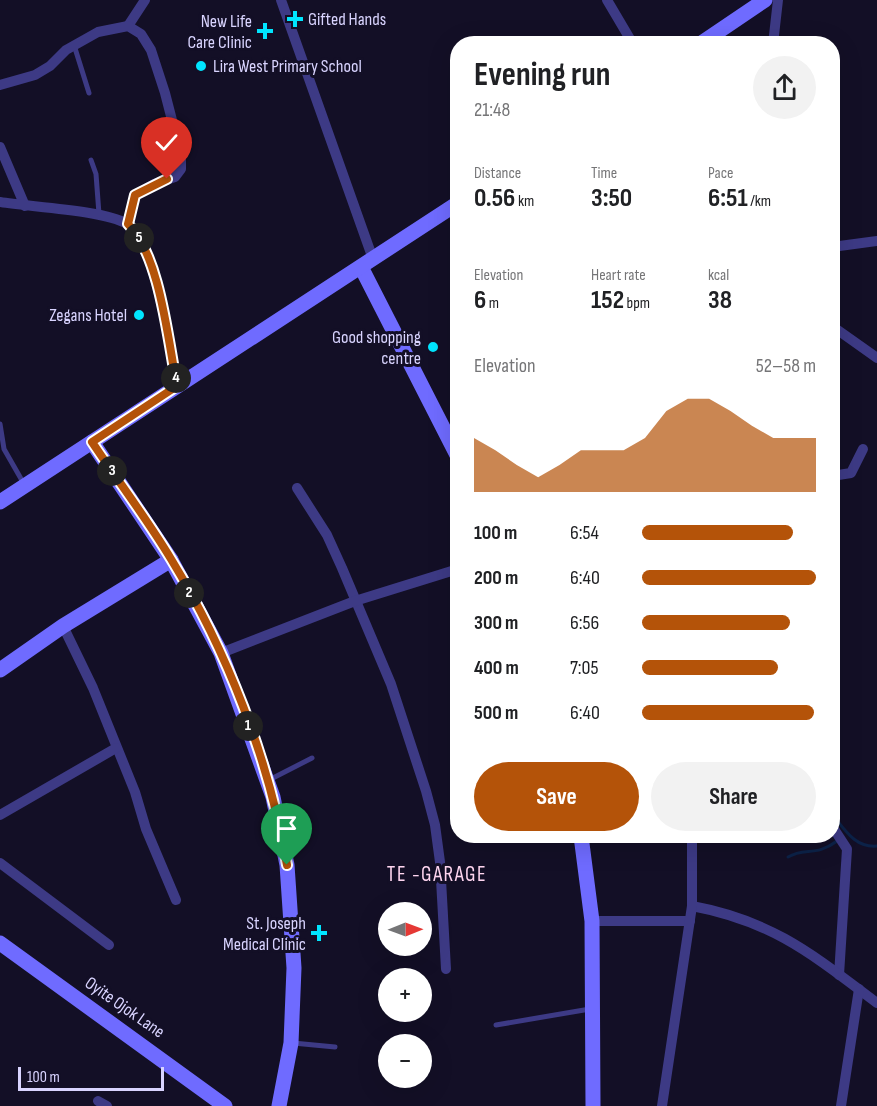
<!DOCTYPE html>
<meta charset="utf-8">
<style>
:root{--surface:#fff;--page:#f2f2f2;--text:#202124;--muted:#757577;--accent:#b45309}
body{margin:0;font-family:"Sofia Sans Condensed",sans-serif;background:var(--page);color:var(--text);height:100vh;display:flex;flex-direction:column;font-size:22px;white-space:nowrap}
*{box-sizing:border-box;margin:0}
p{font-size:20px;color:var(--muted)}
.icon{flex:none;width:33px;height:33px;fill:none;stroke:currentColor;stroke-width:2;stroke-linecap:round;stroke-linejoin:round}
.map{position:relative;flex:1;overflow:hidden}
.side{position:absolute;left:450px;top:36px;width:390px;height:807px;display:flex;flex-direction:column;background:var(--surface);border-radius:24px;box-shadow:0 6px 24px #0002}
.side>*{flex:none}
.needle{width:39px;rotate:89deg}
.buttons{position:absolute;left:378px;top:902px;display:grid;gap:12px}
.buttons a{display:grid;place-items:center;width:54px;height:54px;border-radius:50%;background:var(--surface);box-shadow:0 6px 24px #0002;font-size:30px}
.scale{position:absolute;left:18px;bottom:15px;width:146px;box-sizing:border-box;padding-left:6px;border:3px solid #d9d4ff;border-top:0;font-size:16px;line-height:21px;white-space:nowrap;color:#d9d4ff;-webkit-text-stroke:4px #130f26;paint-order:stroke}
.pin{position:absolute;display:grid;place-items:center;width:51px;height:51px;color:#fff;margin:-62px -26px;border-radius:50% 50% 50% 0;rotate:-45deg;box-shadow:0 0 6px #0007}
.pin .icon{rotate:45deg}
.km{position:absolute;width:30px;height:30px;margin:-15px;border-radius:50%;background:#222;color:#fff;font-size:16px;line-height:30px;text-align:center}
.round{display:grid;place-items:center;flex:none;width:63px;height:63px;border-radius:32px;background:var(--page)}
.headline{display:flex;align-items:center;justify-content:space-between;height:102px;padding:0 24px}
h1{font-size:33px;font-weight:700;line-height:45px}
.metrics{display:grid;grid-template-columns:repeat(3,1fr);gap:9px;height:102px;padding:6px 24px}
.metrics div{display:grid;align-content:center}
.metrics b{font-size:26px;font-weight:700}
.metrics small{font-size:16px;font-weight:400}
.metrics p{font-size:16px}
.chart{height:168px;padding:12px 24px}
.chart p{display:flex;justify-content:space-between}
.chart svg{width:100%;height:108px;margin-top:6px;fill:var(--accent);opacity:.7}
.cta{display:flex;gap:12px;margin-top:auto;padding:12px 24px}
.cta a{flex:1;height:69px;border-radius:36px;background:var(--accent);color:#fff;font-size:24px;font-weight:700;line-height:69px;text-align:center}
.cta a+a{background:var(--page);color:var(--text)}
ul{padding:0 24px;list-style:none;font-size:20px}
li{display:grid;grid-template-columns:96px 72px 1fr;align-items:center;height:45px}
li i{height:15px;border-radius:8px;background:var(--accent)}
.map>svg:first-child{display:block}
</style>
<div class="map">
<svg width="877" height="1106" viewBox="0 0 877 1106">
<rect width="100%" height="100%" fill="#130f26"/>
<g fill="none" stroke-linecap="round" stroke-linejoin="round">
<g stroke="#0c2248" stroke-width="3">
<path d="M 832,814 C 845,830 855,848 877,846"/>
<path d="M 788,857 C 805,847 816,857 837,841"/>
</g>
<g stroke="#3d3a85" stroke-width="5">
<polyline points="74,45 89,93"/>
<polyline points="91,160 96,174 99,214"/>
<polyline points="0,424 4,449 24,484"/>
<polyline points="269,780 312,758"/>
<polyline points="496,1025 590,1009"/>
<polyline points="293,1043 335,1047"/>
</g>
<g stroke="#3d3a85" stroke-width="10">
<polyline points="281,0 373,259"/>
<polyline points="607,0 633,44"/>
<polyline points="128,26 145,0"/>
<polyline points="773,44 778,0"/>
<polyline points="0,85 35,75 50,66 66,50 98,32 128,26 141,34 151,50 165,93 181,155 181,169 175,177 154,184 135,195 128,224"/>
<polyline points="0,147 25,206"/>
<path d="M 0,202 C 29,207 105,210 127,224 C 156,244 170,350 177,386"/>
<polyline points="832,247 877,241"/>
<polyline points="832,326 877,358"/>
<polyline points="832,476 851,473 863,449"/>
<polyline points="297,488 327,535 342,568 391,684 426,791 435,825 440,862 446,969"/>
<polyline points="63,626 93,688 135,792 146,829 176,900"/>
<polyline points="221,653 355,601 458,569"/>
<polyline points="0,815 116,748"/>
<polyline points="832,826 847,849 839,975"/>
<polyline points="0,863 109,945"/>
<path d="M 692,906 C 773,921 813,955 877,1003"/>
<polyline points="592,921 690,921"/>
<polyline points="98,1101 107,1106"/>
<polyline points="662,1106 692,906 692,836"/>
<polyline points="841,1106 859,989"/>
</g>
<g stroke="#6f6bff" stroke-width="15">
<polyline points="700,44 765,0"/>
<polyline points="361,267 458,457"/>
<polyline points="92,442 171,560 221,653 273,797 287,865 294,968 291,1043 279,1106"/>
<polyline points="0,502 458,203"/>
<polyline points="0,670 63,626 171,560"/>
<polyline points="581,836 592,921 593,1106"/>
<polyline points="0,943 225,1106"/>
</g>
</g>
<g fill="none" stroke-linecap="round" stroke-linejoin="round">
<g stroke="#fff" stroke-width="12">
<path id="route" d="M 167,179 L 135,195 L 128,224 C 160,255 168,341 177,386 L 92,442 C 118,481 147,519 171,559 C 227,651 269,759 287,865"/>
</g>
<use href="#route" stroke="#b45309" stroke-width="8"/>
</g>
<g fill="#00e5ff" stroke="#130f26" stroke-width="2">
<path d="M292 10h6v6h6v6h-6v6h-6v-6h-6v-6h6z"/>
<path d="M262 22h6v6h6v6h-6v6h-6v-6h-6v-6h6z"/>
<circle cx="201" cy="66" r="6"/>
<circle cx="139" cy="315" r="6"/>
<circle cx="433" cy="347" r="6"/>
<path d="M316 924h6v6h6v6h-6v6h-6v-6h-6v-6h6z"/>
</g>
<g text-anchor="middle" stroke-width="6" stroke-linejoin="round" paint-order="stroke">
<g font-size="18" fill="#d9d4ff" stroke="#130f26" text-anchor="end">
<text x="308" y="25" text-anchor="start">Gifted Hands</text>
<text x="252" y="27">New Life<tspan x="252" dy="21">Care Clinic</tspan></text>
<text x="213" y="72" text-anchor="start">Lira West Primary School</text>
<text x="127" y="321">Zegans Hotel</text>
<text x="421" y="343">Good shopping<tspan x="421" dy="21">centre</tspan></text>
<text x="306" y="929">St. Joseph<tspan x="306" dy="21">Medical Clinic</tspan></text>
</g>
<g font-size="18" fill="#d9d4ff" stroke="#130f26">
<text transform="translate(125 1007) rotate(35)" y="6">Oyite Ojok Lane</text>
</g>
<g font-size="21" letter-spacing="1.5" fill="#ffd6f0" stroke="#130f26">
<text x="437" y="881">TE -GARAGE</text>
</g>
</g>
</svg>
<div class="buttons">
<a><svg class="needle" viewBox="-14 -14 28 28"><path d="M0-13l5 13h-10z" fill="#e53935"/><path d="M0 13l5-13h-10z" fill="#757577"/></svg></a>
<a>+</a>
<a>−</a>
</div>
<div class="scale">100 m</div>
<div class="pin" style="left:287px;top:865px;background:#1e9e55"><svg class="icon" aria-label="arrive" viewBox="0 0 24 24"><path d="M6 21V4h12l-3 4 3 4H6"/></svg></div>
<div class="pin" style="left:167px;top:179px;background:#d93025"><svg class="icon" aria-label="check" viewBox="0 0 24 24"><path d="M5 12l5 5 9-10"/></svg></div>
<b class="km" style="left:248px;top:726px">1</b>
<b class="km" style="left:189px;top:593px">2</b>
<b class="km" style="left:112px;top:471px">3</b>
<b class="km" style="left:176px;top:378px">4</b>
<b class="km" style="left:139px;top:238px">5</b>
<section class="side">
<div class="headline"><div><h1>Evening run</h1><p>21:48</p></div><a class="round"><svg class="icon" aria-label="share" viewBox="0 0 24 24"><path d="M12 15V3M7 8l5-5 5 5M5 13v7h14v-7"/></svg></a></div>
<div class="metrics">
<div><p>Distance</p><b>0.56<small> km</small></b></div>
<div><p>Time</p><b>3:50</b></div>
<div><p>Pace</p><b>6:51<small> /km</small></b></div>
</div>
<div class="metrics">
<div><p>Elevation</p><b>6<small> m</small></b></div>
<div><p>Heart rate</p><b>152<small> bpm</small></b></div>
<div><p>kcal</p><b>38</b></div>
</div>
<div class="chart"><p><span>Elevation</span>52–58 m</p>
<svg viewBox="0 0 160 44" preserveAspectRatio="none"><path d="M0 44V22L10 27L20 33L30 38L40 33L50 27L60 27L70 27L80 22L90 11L100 6L110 6L120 11L130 17L140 22L150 22L160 22V44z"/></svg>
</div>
<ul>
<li><b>100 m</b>6:54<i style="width:87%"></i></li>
<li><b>200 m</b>6:40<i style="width:100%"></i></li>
<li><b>300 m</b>6:56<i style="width:85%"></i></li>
<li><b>400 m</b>7:05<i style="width:78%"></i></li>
<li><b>500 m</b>6:40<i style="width:99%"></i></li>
</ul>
<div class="cta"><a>Save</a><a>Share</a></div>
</section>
</div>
